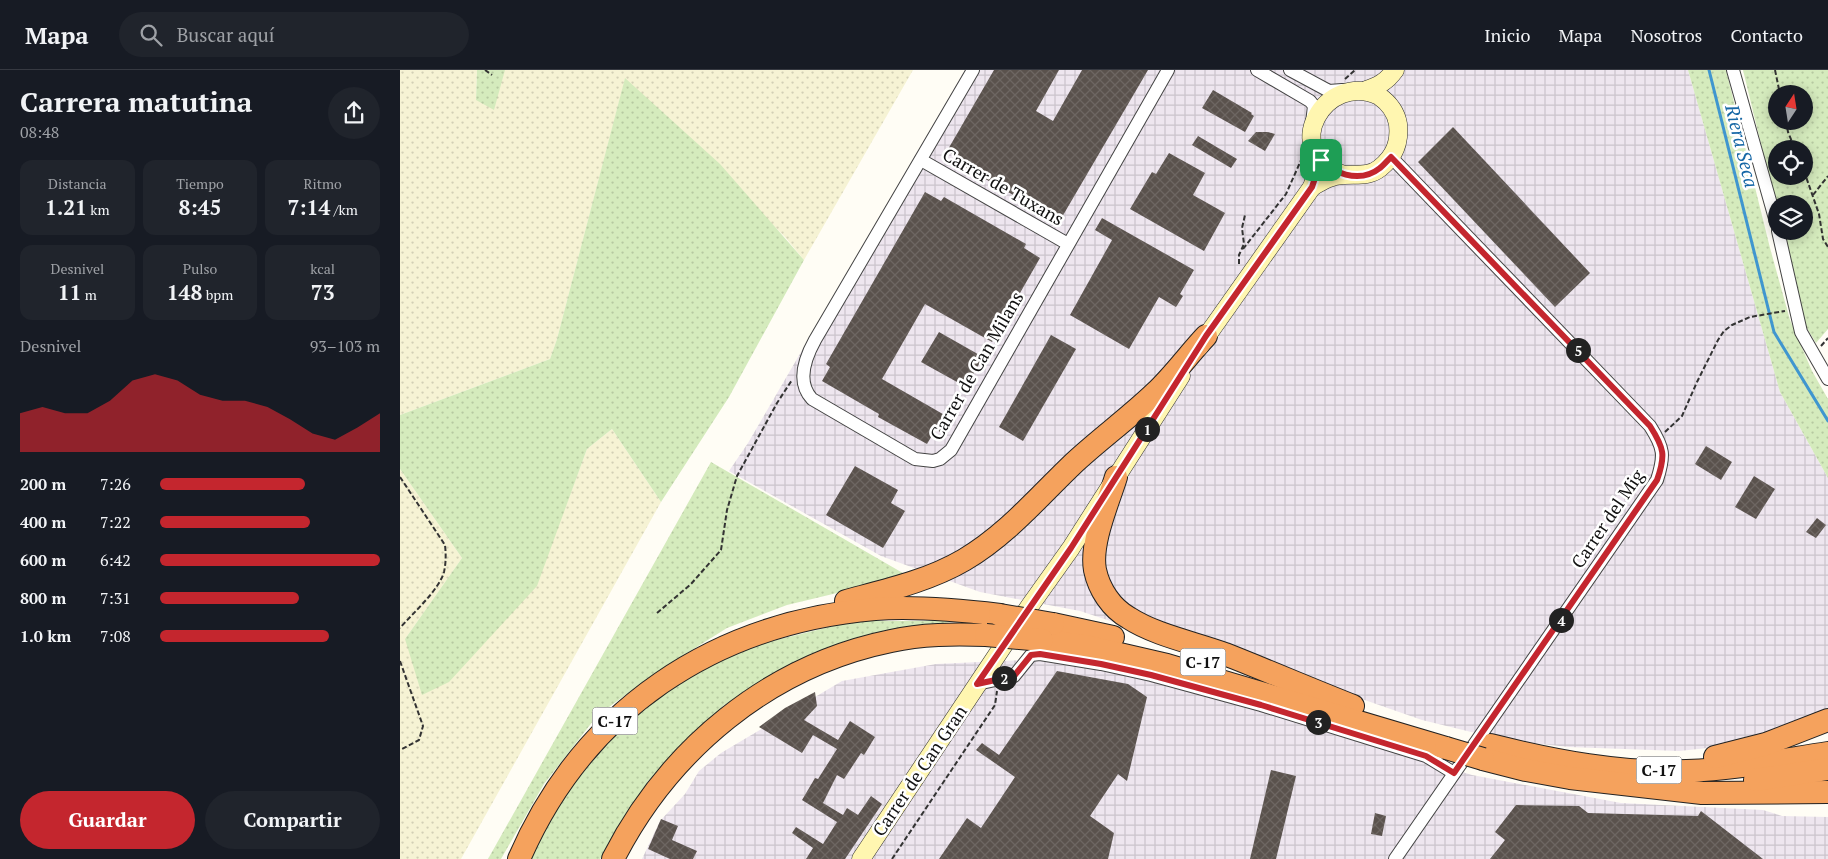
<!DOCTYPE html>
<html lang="es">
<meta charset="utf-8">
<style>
:root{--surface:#171b24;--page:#20242c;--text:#f1f3f6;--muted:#9ea1a6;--line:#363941;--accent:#c4262e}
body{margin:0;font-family:"PT Serif",serif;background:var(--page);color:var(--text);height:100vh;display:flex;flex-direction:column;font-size:19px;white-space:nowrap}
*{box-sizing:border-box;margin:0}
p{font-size:16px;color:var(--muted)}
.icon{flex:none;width:28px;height:28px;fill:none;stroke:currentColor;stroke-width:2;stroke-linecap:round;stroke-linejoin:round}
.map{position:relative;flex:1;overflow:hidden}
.panel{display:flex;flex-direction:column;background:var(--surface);width:400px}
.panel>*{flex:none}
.needle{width:32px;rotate:12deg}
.controls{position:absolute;left:1368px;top:15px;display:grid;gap:10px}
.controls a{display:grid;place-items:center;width:45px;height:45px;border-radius:50%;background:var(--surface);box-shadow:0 2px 12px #0003;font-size:25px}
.pin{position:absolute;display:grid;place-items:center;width:42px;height:42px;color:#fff;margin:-21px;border-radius:10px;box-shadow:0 2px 8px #0006}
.km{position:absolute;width:25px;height:25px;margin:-12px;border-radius:50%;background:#222;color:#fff;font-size:14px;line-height:25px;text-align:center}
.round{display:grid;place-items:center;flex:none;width:52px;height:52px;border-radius:26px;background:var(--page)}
.summary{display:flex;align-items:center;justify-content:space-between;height:85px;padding:0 20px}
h1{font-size:28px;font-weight:600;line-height:38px}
.stats{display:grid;grid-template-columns:repeat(3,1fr);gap:8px;height:85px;padding:5px 20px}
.stats div{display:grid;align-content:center;border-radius:12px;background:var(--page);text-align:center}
.stats b{font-size:21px;font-weight:600}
.stats small{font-size:14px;font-weight:400}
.stats p{font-size:14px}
.chart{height:140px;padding:10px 20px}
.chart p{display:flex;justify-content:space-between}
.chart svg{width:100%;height:90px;margin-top:5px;fill:var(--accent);opacity:.7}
.primary-button{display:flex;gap:10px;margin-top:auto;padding:10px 20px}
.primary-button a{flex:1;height:58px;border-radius:30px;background:var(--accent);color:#fff;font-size:20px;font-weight:600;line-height:58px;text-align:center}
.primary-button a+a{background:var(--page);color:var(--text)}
ul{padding:0 20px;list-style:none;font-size:16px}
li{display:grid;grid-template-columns:80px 60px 1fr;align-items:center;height:38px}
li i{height:12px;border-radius:6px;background:var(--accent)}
header{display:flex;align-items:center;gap:30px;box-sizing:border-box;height:70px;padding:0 25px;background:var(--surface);border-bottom:1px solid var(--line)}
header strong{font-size:24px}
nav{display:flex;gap:28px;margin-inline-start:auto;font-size:18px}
.search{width:350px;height:45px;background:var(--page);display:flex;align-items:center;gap:12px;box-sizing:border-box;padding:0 18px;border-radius:28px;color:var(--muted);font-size:19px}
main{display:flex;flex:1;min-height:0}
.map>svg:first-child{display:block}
</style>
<header>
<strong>Mapa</strong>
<div class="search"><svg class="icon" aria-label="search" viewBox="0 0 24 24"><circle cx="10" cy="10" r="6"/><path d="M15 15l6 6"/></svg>Buscar aquí</div>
<nav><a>Inicio</a><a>Mapa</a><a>Nosotros</a><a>Contacto</a></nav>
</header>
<main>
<section class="panel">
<div class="summary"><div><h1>Carrera matutina</h1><p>08:48</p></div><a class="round"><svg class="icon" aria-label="share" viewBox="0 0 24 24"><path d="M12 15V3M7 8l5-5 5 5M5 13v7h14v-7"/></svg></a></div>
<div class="stats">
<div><p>Distancia</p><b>1.21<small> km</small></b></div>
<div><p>Tiempo</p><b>8:45</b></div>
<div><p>Ritmo</p><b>7:14<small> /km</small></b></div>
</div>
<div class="stats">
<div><p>Desnivel</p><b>11<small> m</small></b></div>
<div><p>Pulso</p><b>148<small> bpm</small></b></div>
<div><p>kcal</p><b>73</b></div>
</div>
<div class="chart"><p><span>Desnivel</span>93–103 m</p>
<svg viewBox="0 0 160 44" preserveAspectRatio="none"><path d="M0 44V25L10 22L20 25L30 25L40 19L50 9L60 6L70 9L80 16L90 19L100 19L110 22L120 28L130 35L140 38L150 32L160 25V44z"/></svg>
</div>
<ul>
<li><b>200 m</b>7:26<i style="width:66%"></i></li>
<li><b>400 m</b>7:22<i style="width:68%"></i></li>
<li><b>600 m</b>6:42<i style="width:100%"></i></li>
<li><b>800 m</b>7:31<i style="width:63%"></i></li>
<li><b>1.0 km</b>7:08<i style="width:77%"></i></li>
</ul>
<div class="primary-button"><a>Guardar</a><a>Compartir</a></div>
</section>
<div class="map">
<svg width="1428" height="789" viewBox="0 0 1428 789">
<defs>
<pattern id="industrial-grid" width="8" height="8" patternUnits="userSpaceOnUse" patternTransform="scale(1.25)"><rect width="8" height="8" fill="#eee6ef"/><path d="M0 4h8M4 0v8" fill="none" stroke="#cbc4cc"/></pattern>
<pattern id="farmland-dots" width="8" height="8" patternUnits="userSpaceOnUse" patternTransform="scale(1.25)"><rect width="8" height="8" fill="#f6f3d4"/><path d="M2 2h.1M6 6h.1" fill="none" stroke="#d2cfb5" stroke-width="1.8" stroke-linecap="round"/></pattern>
<pattern id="grass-dots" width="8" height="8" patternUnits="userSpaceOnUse" patternTransform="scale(1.25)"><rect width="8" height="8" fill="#d5ebbd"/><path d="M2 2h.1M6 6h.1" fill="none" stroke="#b6c8a1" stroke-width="1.8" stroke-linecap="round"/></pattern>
<pattern id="building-cross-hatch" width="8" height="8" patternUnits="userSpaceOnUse" patternTransform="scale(1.25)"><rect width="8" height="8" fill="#5a524d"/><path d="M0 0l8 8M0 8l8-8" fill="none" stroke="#6d6662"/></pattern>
</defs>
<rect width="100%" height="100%" fill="#fffdf5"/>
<g fill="url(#industrial-grid)">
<polygon points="565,0 1288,0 1380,322 1428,408 1428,657 1403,668 1279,681 1169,677 1104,670 1022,650 755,557 750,564 680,541 580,522 481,486 329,401 348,373"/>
<polygon points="648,589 760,612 896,649 1072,705 1221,733 1363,740 1382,746 1428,747 1428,789 242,789 260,751 285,724 299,701 321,683 442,611 536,594"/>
</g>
<g fill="url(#farmland-dots)">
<polygon points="0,0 77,0 76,30 105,0 513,0 404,190 385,167 225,9 157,269 150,289 0,345"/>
<polygon points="212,359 261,432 61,789 0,789 0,399 62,488 5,569 136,516 187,379"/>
</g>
<g fill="url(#grass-dots)" fill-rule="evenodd">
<polygon points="77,0 105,0 94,40 76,30"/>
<polygon points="1288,0 1326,0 1370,178 1390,250 1412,301 1428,329 1428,408 1380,322"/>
<path d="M 1343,0 L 1428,0 L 1428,259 L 1416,273 L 1405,255 L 1382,161 L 1404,161 L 1404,134 L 1376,134 L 1376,136 ZM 1376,24 L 1404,24 L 1404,51 L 1376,51 ZM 1376,79 L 1404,79 L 1404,106 L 1376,106 Z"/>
<polygon points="225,8 320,94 404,190 329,327 261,432 212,359 187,379 137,516 49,612 22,625 5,569 62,488 0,399 0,345 150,289 157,269"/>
<polygon points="311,392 508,506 387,535 327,558 255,603 197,646 144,714 101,789 88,789"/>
<polygon points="454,551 556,551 442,573 324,635 248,711 200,789 129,789 161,729 217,661 284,597 360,574"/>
</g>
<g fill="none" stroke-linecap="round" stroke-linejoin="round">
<polyline stroke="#3f96cf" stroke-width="3" points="1309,0 1374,262 1428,351"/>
</g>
<g fill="url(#building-cross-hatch)">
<polygon points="594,0 659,0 636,41 653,51 682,0 748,0 662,147 646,138 643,142 561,95 563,91 547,81"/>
<polygon points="813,20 852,43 851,44 854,46 845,62 802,38"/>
<polygon points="1053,57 1190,203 1155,237 1018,92"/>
<polygon points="856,62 868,62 875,64 865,81 848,71"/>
<polygon points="798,66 837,89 831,98 792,75"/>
<polygon points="769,83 805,103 793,125 825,143 804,181 730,139 752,102 756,104"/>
<polygon points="525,122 541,131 544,127 626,174 624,178 640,188 592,272 525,234 482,309 548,347 540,362 536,359 527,374 478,347 479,344 422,311 430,297 426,294"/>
<polygon points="702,148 794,200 780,224 783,226 776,237 759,227 729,279 670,245 712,170 695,160"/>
<polygon points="539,262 583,287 566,317 521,292"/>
<polygon points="651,265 676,279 623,371 599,357"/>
<polygon points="1306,376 1332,392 1321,410 1295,394"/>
<polygon points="455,396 498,420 491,433 505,441 483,478 426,445"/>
<polygon points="1354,406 1375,419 1356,449 1335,437"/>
<polygon points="1417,448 1426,455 1416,468 1406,462"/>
<polygon points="657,601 728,614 747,627 727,711 718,704 690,746 714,763 708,789 539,789 567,748 581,758 615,707 576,680 582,673 599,685"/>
<polygon points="415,622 417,636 404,650 438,670 450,651 475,667 464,685 461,683 444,709 437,705 423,733 443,745 447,738 458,745 471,726 482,734 445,789 406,789 413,778 392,763 396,757 423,774 437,752 402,730 415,708 418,709 437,679 413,665 402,683 359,657 385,638"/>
<polygon points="871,700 896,706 876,789 850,789"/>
<polygon points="1116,735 1179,736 1188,743 1298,746 1301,741 1363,789 1090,789 1105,770 1095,762"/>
<polygon points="975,743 986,746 982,766 971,764"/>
<polygon points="261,749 278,756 272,770 297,781 293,789 270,789 248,779"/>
</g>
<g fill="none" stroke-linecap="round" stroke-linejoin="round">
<g stroke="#444" stroke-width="14">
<g id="minor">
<path d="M 573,0 L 415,270 C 405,288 396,312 412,329 L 515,389 L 533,391 L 540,389 L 551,380 L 768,0"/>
<polyline points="857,0 910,31 914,36 912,53"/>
<polyline points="890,0 929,21 942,20"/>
<polyline points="1333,0 1376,152"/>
<path d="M 991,87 L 1250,356 C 1264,378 1265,385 1257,410 L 995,789"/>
<polyline points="521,90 668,174"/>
<polyline points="1378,161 1401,262 1428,309"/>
<polyline points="577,614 614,606 631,585 640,584 701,594 751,605 861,635 1026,686 1054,703"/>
</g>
</g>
<g stroke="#333" stroke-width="19">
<g id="secondary">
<path d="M 966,20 C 979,16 987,11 995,0"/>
<path d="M 912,117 C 922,111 932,105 944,105 C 957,104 969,107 980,98 C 995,86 1000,72 998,54 C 996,42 989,33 979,26 C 926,0 877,82 944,105"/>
<polyline points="799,277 912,117 917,102 917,85"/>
<polyline points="461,789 629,537 671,478 781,306"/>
</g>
</g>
<g stroke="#222" stroke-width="24">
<g id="motorway">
<path d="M 716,407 C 708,433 690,473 695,500 C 699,519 711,538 729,548 C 755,565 795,573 825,584 C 868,601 910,619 953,636"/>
<path d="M 446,531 C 487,520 528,511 564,490 C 608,464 639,426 675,392 C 701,368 730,347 756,322 C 774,305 789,284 806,266"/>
<polyline points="653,554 713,567"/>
<polyline points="642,570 689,577 767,595 1046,678"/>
<path d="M 1090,675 C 1155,691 1221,704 1287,701 C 1335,699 1381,690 1428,683"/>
<polyline points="1315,687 1366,674 1428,650"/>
<polyline points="1083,689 1126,700 1170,708 1302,723 1428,722"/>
<polyline points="1355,710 1428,699"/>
<path d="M 119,789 C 184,639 314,553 475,539 C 516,536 559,540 600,545"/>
<path d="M 213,789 C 269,679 369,596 491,571 C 522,564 554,564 586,565"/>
</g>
</g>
<g stroke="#333" stroke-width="2" stroke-dasharray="5 2.5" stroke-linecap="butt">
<polyline points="85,0 92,5"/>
<polyline points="1375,0 1380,24"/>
<polyline points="945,9 955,0"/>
<polyline points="1386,51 1388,62 1395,79"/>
<polyline points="1404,101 1419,144 1423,169 1428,177"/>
<polyline points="1413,125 1428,106"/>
<polyline points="843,179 886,124 902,88"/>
<polyline points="839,194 839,185 844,174 842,158 845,145"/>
<polyline points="1421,276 1428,268"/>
<polyline points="1265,362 1282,346 1297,312 1318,270 1324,261 1332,255 1350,247 1385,241"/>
<path d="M 0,407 L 45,475 C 46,484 46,493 44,502 C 39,520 13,543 0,558"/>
<polyline points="257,543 291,514 321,480 327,440 337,406 377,333 392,310"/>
<polyline points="0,591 23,656 19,670 0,680"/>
<polyline points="492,789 595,635 597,621"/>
</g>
<use href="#minor" stroke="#fff" stroke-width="12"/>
<use href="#secondary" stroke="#fff6b0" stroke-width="18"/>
<use href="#motorway" stroke="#f5a25d" stroke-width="22"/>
<g stroke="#222" stroke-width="24" stroke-linecap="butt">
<g id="motorway-bridge">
<polyline points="600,545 653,554"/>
<polyline points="586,565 642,570"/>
<polyline points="1046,678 1083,689"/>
</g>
</g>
<use href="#motorway-bridge" stroke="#f5a25d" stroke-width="22"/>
</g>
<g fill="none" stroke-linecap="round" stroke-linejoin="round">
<g stroke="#fff" stroke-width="10">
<path id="route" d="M 917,85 C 930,104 960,114 980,98 C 984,95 987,91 991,87 L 1250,356 C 1264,378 1266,385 1257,410 L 1054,703 L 1026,686 L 861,635 L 751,605 L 701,594 L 640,584 L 631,585 L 614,606 L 577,614 L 671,478 L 806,266 L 912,117 L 917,102 Z"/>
</g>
<use href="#route" stroke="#c4262e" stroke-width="6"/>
</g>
<g text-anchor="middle" stroke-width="5" stroke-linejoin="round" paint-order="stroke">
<g fill="#fff" stroke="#585858" stroke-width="1">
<rect x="780.5" y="578.5" width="45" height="27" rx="4"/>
<rect x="192.5" y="637.5" width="45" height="27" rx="4"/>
<rect x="1236.5" y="686.5" width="45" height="27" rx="4"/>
</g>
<g font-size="16" font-weight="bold" fill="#111">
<text x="803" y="598">C-17</text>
<text x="215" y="657">C-17</text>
<text x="1259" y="706">C-17</text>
</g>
<g font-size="18" fill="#111" stroke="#fff">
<text transform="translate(603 117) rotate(30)" y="6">Carrer de Tuxans</text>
<text transform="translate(577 296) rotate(-60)" y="6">Carrer de Can Milans</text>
<text transform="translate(1208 449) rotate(-56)" y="6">Carrer del Mig</text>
<text transform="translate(520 701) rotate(-56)" y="6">Carrer de Can Gran</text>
</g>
<g font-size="19" font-style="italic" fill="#1768a6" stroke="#fff">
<text transform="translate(1342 76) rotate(76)" y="7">Riera Seca</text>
</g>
</g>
</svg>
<div class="controls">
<a><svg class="needle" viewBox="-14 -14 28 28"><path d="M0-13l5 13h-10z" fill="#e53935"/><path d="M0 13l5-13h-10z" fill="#9ea1a6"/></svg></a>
<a><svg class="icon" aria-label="locate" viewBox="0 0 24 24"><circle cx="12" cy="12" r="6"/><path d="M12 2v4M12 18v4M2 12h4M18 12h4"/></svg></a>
<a><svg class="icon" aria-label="layers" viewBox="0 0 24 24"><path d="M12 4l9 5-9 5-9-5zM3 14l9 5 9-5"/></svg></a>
</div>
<div class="pin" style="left:921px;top:90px;background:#1e9e55"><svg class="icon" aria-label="arrive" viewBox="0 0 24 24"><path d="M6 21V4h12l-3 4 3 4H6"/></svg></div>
<b class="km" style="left:747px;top:359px">1</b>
<b class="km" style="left:604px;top:608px">2</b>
<b class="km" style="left:918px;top:652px">3</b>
<b class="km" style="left:1161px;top:550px">4</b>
<b class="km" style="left:1178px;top:280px">5</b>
</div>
</main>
